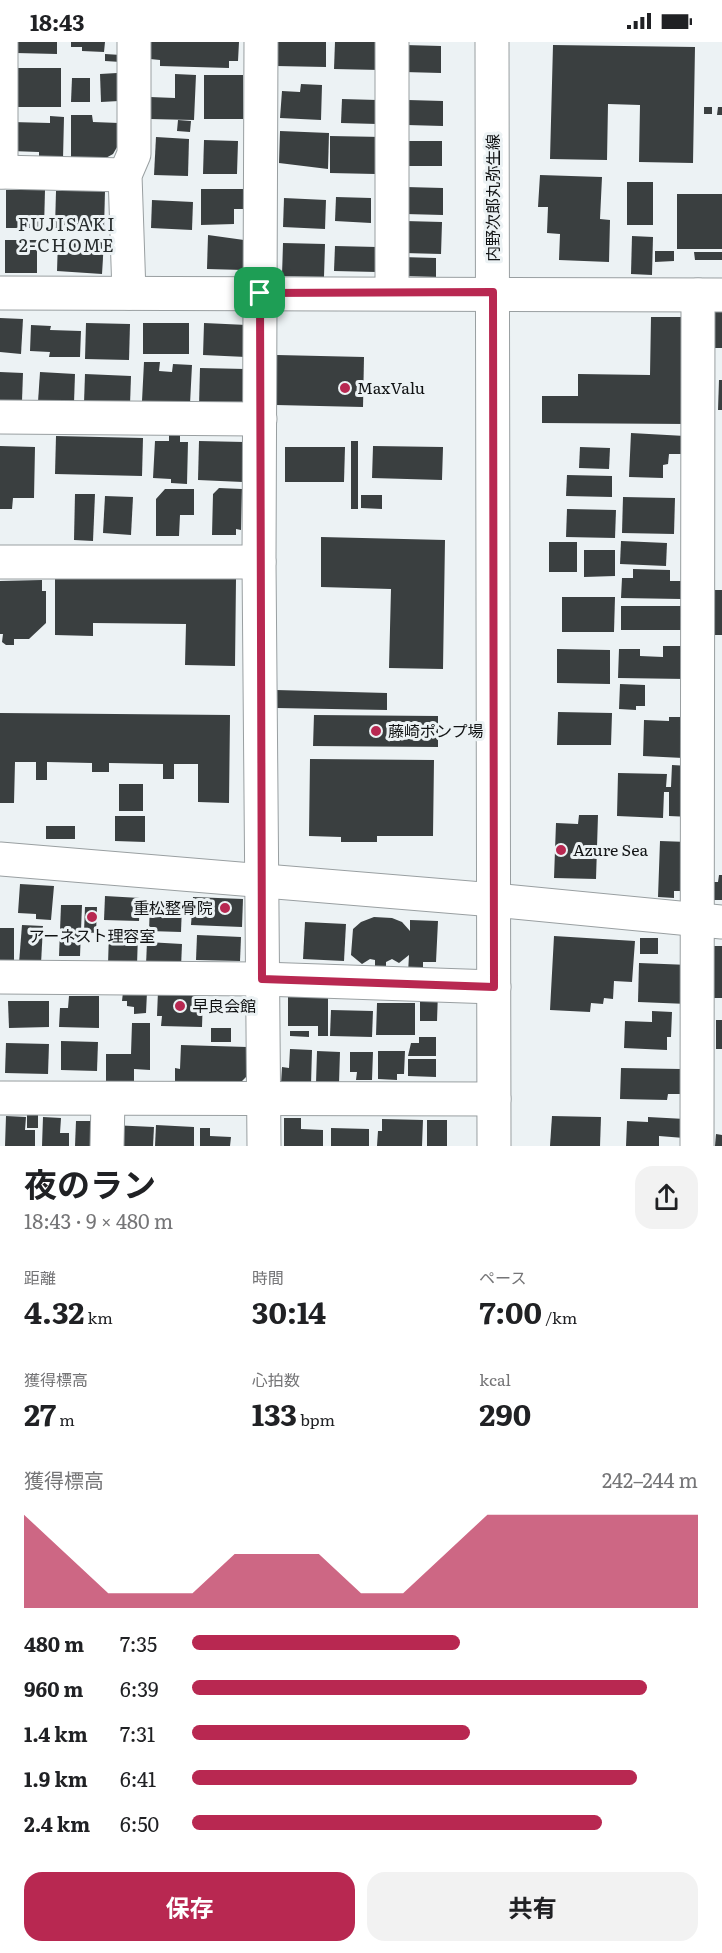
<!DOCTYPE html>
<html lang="ja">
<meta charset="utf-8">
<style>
:root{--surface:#fff;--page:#f2f2f2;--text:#202124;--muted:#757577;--accent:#b82851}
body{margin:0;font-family:Literata,"Noto Sans JP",serif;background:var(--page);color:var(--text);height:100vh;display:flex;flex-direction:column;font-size:22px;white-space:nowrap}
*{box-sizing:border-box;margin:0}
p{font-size:20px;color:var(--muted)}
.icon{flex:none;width:33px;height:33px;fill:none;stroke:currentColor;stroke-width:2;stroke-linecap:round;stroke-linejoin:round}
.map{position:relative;height:1104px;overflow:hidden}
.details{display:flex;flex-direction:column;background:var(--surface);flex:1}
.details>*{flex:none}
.pin{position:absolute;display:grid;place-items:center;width:51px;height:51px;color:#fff;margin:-26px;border-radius:12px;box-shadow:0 3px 9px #0006}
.round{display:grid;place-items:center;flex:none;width:63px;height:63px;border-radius:18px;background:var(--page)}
.head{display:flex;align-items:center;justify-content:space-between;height:102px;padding:0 24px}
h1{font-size:33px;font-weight:700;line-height:45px}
.stats{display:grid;grid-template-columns:repeat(3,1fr);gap:9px;height:102px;padding:6px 24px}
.stats div{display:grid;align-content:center}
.stats b{font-size:30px;font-weight:700}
.stats small{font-size:16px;font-weight:400}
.stats p{font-size:16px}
.chart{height:168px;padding:12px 24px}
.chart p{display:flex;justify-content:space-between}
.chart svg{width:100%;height:108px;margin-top:6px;fill:var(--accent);opacity:.7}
.action{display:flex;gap:12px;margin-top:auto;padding:12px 24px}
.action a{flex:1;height:69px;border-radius:18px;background:var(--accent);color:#fff;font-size:24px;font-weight:700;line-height:69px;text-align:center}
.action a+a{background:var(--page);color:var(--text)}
ul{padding:0 24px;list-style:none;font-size:20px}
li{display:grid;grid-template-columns:96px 72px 1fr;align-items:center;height:45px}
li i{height:15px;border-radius:8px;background:var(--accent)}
.status{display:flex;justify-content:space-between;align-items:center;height:42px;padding:0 30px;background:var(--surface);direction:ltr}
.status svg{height:16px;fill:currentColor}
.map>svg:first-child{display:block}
</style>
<div class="status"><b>18:43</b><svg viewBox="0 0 49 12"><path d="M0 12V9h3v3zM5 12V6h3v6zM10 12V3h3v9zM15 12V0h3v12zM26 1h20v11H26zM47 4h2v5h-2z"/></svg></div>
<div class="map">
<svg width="722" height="1104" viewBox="0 0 722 1104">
<rect width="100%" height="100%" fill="#ecf2f4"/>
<g fill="#3a3f40">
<polygon points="16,0 57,0 57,12 16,11"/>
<polygon points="71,0 105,0 104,10 82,9 82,5 71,5"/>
<polygon points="151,0 239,0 238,19 229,19 229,26 160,24 160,18 150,17"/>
<polygon points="277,0 326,0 326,25 276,24"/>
<polygon points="335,0 381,0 380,28 334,27"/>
<polygon points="405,3 441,4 441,31 404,30"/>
<polygon points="553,3 695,5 693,121 639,120 640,63 608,62 607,118 550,117"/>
<polygon points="105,12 121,13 121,20 105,19"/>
<polygon points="15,26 61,26 61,65 16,65"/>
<polygon points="117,31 119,59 101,60 100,32"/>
<polygon points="175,32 196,33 194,78 150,77 150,55 175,56"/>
<rect x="204" y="33" width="39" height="44"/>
<polygon points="72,36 90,36 90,60 71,60"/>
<polygon points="301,42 322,43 321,78 280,76 282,49 300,50"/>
<polygon points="342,57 377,58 377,82 341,81"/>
<polygon points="408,58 443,59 443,84 407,83"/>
<rect x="704" y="65" width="8" height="7"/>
<polygon points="718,65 722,65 722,73 717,73"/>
<polygon points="71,73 92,73 93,80 119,81 120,100 113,112 104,117 71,117"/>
<polygon points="50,74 64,75 63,117 39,116 39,110 11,109 12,80 50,81"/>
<polygon points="178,78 191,79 190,90 177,89"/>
<polygon points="280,89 329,91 328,127 279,121"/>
<polygon points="330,94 382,95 382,116 375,115 375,132 330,131"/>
<polygon points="156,95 189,97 188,134 154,133"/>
<polygon points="204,98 238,99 237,132 203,132"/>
<rect x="408" y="99" width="34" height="25"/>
<polygon points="540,133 602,135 600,177 610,178 609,220 559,218 560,192 547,191 548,165 538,165"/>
<rect x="627" y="140" width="26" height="43"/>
<polygon points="406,145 443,146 443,173 405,172"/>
<polygon points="201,147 246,147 246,167 234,167 234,182 201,183"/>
<polygon points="6,148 45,148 44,186 6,186"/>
<polygon points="56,149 105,149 104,187 55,186"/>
<rect x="677" y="152" width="45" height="55"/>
<polygon points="336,155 371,156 371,181 335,179"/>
<polygon points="284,156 326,158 325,187 283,185"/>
<polygon points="152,158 193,160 192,188 151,186"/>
<polygon points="405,179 442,180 441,212 404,211"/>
<polygon points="208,193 244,198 243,228 207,227"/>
<polygon points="632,194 653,195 652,233 631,232"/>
<polygon points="58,197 104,199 102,232 57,229"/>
<rect x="5" y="198" width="32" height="33"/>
<polygon points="283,201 325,202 324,235 282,234"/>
<polygon points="335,204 377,205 377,230 334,229"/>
<polygon points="655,209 674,209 674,219 655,220"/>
<polygon points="694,210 722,210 722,218 695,218"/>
<polygon points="402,215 436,216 436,235 402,234"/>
<polygon points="713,270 722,270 722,306 712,306"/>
<polygon points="651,275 687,275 686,382 542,381 542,354 578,354 578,332 650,333"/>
<polygon points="0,276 23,277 21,312 0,310"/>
<polygon points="86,281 130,282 129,318 85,317"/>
<rect x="143" y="281" width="46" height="31"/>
<polygon points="204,281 247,283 246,315 203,313"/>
<polygon points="31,283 51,284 50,288 81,289 80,315 49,315 50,310 30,309"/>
<polygon points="277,313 364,315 363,365 276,363"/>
<polygon points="144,320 160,320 159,329 172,330 173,322 192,323 190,362 142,359"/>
<polygon points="200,326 245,327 244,365 199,364"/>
<polygon points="0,330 23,331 22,359 0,359"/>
<polygon points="40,330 75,332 74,361 38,360"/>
<polygon points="85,332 131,334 130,363 84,361"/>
<polygon points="719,338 722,338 722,368 718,368"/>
<polygon points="631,391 685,394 684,412 669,412 668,422 663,423 663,436 629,435"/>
<polygon points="169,392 180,392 180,400 188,400 187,442 171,441 171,437 153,436 155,399 169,399"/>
<polygon points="56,394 143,396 142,434 55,432"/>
<polygon points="199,399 244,400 243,440 198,438"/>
<rect x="351" y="399" width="7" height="68"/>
<polygon points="0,404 35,405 34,456 13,456 12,467 0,467"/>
<polygon points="373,404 443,405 442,438 372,436"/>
<polygon points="285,405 345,405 344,440 285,440"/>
<polygon points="580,405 610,406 609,427 579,426"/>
<polygon points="567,433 612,434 612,455 566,454"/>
<polygon points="219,446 242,447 241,488 236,487 236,493 212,493 213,452"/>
<polygon points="165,447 194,447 194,473 180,473 179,494 156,494 156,457"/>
<polygon points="75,452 95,452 93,499 74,498"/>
<polygon points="361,453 382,453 382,467 361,466"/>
<polygon points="105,454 133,455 131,493 103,491"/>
<polygon points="623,455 675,456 674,492 622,491"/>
<polygon points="567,467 616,468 615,496 566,495"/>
<polygon points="321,495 445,498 443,627 389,626 391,547 321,545"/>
<polygon points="621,499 667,501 666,524 620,522"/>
<rect x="549" y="500" width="28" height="30"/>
<polygon points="584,508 615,508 615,534 584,535"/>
<polygon points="633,527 670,528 670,539 681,539 681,557 621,556 622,536 633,536"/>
<polygon points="55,535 236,537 235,624 185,623 186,582 93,581 93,594 55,593"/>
<polygon points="42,538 42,549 46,549 46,581 29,597 14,597 14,603 6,603 2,600 3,592 0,592 0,539"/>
<rect x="711" y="548" width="11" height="45"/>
<polygon points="562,555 615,555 614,590 562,590"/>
<rect x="621" y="564" width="63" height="24"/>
<polygon points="663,604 687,604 686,637 618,636 619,607 640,607 640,614 663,615"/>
<polygon points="557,607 610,608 610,642 557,641"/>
<polygon points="620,642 645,643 645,664 636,664 636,668 619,667"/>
<polygon points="276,648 387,651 387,668 276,666"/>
<polygon points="558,670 612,671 611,703 557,703"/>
<polygon points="0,671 230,673 229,761 198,760 198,722 174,722 174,737 163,737 163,722 109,721 109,730 92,730 92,721 47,720 47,738 36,738 36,720 15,720 14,761 0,761"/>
<polygon points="314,673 438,674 438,705 313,704"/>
<polygon points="669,675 688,675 683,716 643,714 644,678 669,679"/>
<polygon points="310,717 434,718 433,794 377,794 377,800 341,800 341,795 309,794"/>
<polygon points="672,723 689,724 691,775 669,774 669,750 664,750 663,776 617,774 618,731 667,732 666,745 671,745"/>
<rect x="119" y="742" width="24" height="27"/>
<polygon points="579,773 598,773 596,837 554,836 556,781 578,782"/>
<polygon points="115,774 145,774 145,800 115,799"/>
<rect x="46" y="784" width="29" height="13"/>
<polygon points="660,799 688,800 683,849 674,849 674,856 658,855"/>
<polygon points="719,833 722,833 722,858 713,858 714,840 718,840"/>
<polygon points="20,842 54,844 51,878 36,877 36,872 18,871"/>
<polygon points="105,854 140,856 139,879 104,878"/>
<polygon points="193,855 243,857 242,885 191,883"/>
<polygon points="150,861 182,863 181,890 149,889"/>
<polygon points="61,863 82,863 80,914 59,914"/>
<polygon points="85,865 97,865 96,891 84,890"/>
<polygon points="374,875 392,876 402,880 410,889 410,878 438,879 436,920 423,920 423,932 408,931 409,913 399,921 392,917 386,920 386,927 375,927 375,918 370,917 362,922 351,913 353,887 361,880"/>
<polygon points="305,880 346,882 344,919 303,917"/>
<polygon points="22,883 43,884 41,922 19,921"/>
<rect x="0" y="886" width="14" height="34"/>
<polygon points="109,890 138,891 137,923 108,922"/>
<polygon points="197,893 241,895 240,919 196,918"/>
<polygon points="554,894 635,899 632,940 614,939 613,957 604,956 603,962 591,961 590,970 550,968"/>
<rect x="640" y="896" width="18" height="16"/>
<polygon points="147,900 182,902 181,925 146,923"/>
<polygon points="712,904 722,904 722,956 711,956"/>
<polygon points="639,921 689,923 688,962 638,960"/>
<polygon points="158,949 203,954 202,985 161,984 162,974 157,974"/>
<polygon points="123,950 147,950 146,971 134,972 134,965 127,964 127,959 122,959"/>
<polygon points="420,950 438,950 437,979 420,979"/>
<polygon points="288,952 328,953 328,994 318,994 318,984 288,984"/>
<polygon points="69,954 99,954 99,986 59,985 60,966 68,966"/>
<polygon points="8,959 49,959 49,985 9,986"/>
<polygon points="377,961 415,961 415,993 376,993"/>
<polygon points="331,968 373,969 372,995 330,994"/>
<polygon points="652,969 672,970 671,995 667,995 667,1008 624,1006 625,979 652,980"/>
<rect x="716" y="978" width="6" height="29"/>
<polygon points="132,981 150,981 150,1028 134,1027 134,1039 106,1039 106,1012 131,1012"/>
<rect x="211" y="986" width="20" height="14"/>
<polygon points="290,989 309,989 309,995 290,994"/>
<polygon points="419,995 436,995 436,1014 408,1014 411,1001 419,1001"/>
<polygon points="61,999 98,1000 97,1029 61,1028"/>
<polygon points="6,1001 49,1002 48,1032 5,1031"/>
<polygon points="181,1003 247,1005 246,1035 239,1042 175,1039 175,1026 180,1027"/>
<polygon points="290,1007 312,1008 311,1043 281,1042 282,1025 289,1026"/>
<polygon points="317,1009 340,1010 339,1041 316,1041"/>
<polygon points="378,1009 405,1009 404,1032 397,1032 397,1038 378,1037"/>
<polygon points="350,1010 373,1010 372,1038 356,1038 357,1030 350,1030"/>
<polygon points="408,1017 436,1017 436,1035 408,1034"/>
<polygon points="621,1026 681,1027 680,1052 668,1052 667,1058 620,1057"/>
<rect x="27" y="1068" width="11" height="18"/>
<polygon points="6,1074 26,1075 25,1088 35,1088 35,1104 5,1104"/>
<polygon points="552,1074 601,1075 600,1104 550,1104"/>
<polygon points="43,1075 61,1076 60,1091 69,1091 69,1104 42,1104"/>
<polygon points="648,1075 685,1077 684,1096 659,1094 659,1104 626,1104 627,1079 648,1080"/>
<polygon points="284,1076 301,1076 301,1087 323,1088 323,1104 284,1104"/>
<polygon points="382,1077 423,1078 422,1104 377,1104 378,1089 382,1089"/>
<rect x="427" y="1078" width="20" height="26"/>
<polygon points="76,1079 99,1079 99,1104 75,1104"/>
<polygon points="111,1083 154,1085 153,1104 110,1104"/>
<polygon points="156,1083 194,1085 194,1104 155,1104"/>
<polygon points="200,1086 210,1086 210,1094 231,1095 230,1104 200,1104"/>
<polygon points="331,1086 369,1087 369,1104 331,1104"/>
<polygon points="716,1092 722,1093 722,1104 715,1104"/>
</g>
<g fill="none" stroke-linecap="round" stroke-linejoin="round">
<g stroke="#999fa1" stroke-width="35">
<g id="minor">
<polyline points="1,0 1,130"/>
<polyline points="261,0 259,520 264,1104"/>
<polyline points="0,130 125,133"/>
<polyline points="0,251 722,253"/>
<polyline points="129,251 125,133 134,112 134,0"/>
<polyline points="392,251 392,0"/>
<polyline points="0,375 260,377"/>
<polyline points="0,520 259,520"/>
<polyline points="0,817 494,858 722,880"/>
<polyline points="0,935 262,937 494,945"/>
<polyline points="0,1056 494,1057"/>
<polyline points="107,1104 108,1058"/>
<polyline points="697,1104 698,253"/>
</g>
</g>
<g stroke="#999fa1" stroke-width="35">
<polyline id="major" points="492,0 494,1104"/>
</g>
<use href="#minor" stroke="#fff" stroke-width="33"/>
<use href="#major" stroke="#fff" stroke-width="33"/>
</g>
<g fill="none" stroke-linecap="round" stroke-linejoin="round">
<g stroke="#fff" stroke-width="12">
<polygon id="route" points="493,250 494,945 262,937 260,251"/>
</g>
<use href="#route" stroke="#b82851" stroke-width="8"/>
</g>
<g fill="#b82851" stroke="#ecf2f4" stroke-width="2">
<circle cx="345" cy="346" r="6"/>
<circle cx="376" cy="689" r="6"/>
<circle cx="561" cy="808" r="6"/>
<circle cx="225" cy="866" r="6"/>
<circle cx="92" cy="875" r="6"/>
<circle cx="180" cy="964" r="6"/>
</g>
<g text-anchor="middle" stroke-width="6" stroke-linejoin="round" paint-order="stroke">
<g font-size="16" fill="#111314" stroke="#ecf2f4">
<text transform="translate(493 156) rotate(-90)" y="6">内野次郎丸弥生線</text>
</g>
<g font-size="16" fill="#111314" stroke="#ecf2f4" text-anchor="start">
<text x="357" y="352">MaxValu</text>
<text x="388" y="695">藤崎ポンプ場</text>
<text x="573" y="814">Azure Sea</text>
<text x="213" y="872" text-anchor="end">重松整骨院</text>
<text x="92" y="900" text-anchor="middle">アーネスト理容室</text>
<text x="192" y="970">早良会館</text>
</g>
<g font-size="18" letter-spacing="1.5" fill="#282d2e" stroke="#ecf2f4">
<text x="67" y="189">FUJISAKI<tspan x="67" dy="21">2-CHOME</tspan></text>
</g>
</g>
</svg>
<div class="pin" style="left:260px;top:251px;background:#1e9e55"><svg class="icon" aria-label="arrive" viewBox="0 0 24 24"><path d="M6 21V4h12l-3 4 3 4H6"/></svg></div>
</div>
<section class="details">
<div class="head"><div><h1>夜のラン</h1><p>18:43 · 9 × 480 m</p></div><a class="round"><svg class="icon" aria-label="share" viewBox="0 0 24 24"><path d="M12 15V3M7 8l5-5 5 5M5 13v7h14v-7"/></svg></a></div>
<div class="stats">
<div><p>距離</p><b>4.32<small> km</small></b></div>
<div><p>時間</p><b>30:14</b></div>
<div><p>ペース</p><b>7:00<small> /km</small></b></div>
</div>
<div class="stats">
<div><p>獲得標高</p><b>27<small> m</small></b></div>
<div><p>心拍数</p><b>133<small> bpm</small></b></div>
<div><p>kcal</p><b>290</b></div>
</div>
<div class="chart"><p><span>獲得標高</span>242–244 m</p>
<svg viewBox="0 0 160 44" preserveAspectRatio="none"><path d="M0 44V6L10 22L20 38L30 38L40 38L50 22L60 22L70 22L80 38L90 38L100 22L110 6L120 6L130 6L140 6L150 6L160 6V44z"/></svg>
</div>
<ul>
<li><b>480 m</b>7:35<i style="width:53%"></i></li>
<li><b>960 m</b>6:39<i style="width:90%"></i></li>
<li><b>1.4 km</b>7:31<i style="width:55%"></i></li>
<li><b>1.9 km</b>6:41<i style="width:88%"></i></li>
<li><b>2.4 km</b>6:50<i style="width:81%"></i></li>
</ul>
<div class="action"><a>保存</a><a>共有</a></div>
</section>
